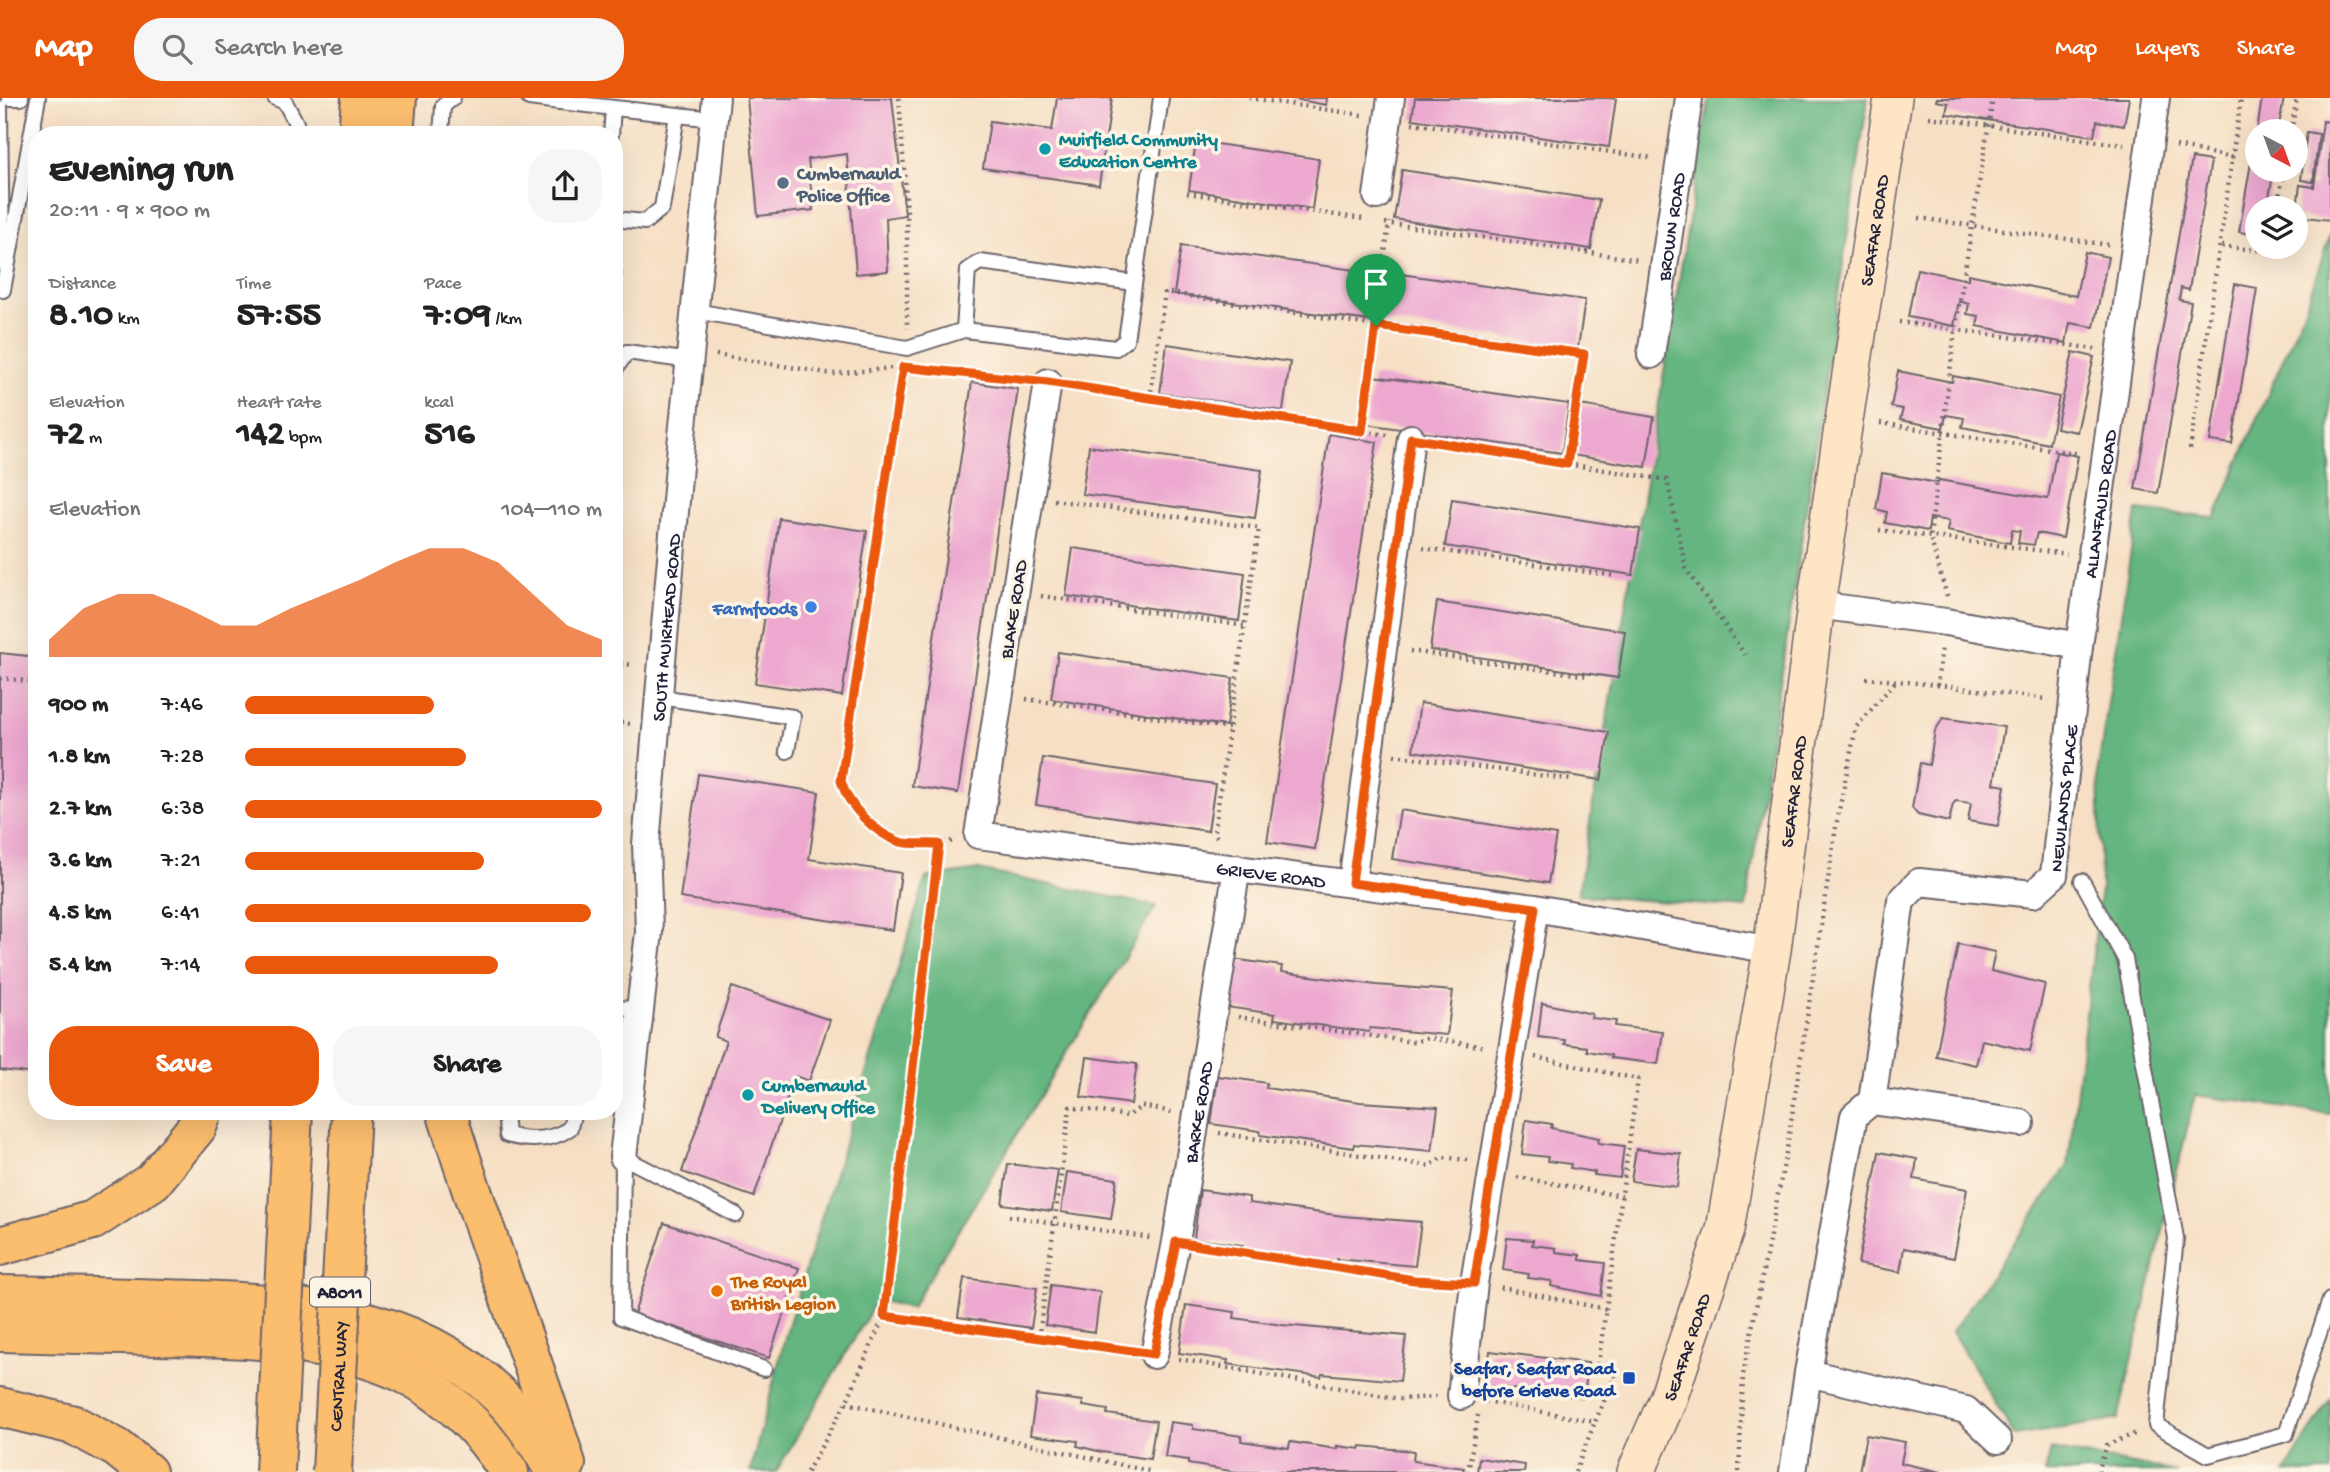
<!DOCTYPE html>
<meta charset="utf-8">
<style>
:root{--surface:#fff;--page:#f6f6f6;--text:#222;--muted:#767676;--accent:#ea580c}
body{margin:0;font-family:"Gochi Hand",sans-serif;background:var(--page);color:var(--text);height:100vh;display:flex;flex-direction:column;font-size:26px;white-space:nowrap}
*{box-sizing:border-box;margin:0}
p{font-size:23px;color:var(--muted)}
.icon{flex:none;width:38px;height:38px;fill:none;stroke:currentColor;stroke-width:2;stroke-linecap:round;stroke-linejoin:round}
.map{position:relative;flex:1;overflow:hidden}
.sheet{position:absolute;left:28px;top:28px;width:595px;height:994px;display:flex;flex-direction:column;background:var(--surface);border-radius:28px;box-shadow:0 7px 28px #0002}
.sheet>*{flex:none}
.needle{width:46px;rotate:139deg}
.tools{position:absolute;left:2245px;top:21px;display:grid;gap:14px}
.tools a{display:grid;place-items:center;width:63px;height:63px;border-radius:50%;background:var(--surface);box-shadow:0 7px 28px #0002;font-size:35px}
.pin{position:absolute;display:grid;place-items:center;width:60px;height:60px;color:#fff;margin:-72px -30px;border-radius:50% 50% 50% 0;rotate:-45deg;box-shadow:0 0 7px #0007}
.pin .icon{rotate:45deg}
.round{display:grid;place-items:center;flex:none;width:74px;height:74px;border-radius:28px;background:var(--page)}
.headline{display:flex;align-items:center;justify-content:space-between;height:119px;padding:0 21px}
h1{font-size:38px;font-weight:700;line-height:52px}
.stats{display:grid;grid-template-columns:repeat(3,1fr);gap:10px;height:119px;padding:7px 21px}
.stats div{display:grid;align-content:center}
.stats b{font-size:35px;font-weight:700}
.stats small{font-size:19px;font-weight:400}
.stats p{font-size:19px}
.chart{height:196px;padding:14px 21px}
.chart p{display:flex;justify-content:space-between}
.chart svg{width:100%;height:126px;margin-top:7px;fill:var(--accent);opacity:.7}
.cta{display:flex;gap:14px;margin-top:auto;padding:14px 21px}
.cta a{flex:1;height:80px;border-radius:28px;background:var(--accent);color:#fff;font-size:28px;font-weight:700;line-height:80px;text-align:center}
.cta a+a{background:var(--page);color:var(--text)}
ul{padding:0 21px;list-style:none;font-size:23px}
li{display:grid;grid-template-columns:112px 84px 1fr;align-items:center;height:52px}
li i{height:18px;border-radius:9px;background:var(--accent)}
header{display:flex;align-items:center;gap:42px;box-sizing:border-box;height:98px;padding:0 35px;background:var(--accent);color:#fff}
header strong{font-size:33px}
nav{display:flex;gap:38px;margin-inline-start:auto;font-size:24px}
.search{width:490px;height:63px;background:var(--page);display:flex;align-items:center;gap:18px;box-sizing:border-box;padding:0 24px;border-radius:28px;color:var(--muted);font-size:26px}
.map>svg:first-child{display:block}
</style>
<header>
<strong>Map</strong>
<div class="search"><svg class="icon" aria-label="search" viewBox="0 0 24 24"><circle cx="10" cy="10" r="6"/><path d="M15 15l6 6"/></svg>Search here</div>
<nav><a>Map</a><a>Layers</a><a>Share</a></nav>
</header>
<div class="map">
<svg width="2330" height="1374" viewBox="0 0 2330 1374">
<rect width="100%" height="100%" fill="#fcf5e5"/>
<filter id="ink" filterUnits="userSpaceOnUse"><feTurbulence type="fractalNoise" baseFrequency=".0143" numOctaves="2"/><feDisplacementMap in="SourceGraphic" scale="14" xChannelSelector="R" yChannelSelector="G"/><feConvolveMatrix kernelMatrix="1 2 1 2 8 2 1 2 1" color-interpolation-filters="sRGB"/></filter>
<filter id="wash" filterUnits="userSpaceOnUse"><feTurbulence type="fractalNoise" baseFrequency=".00686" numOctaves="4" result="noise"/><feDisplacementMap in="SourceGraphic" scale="28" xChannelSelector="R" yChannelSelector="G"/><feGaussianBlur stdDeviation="1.57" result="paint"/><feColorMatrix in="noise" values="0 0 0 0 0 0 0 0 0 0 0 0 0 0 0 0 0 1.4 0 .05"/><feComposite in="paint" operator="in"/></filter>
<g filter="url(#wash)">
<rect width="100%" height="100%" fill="#f6dfc4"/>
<g fill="#65b580" stroke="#446c5e" stroke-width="2">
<polygon points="1709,0 1868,0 1746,810 1578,797"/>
<polygon points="2330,137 2330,1016 2195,997 2118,1321 2015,1338 1952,1234 2068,1067 2101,789 2098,671 2137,412 2215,420 2306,208"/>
<polygon points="978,772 1156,808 911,1210 877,1202 776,1374 750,1374 787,1232 926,780"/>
<polygon points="2330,1301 2330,1374 2285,1374"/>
<polygon points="2051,1351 2177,1374 2045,1374"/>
</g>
<g id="blocks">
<g fill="#eda8d0">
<polygon points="747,0 892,0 905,117 886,120 888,173 856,176 847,56 808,61 813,112 758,118"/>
<polygon points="1057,0 1112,0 1099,87 983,70 990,23 1052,32"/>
<polygon points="1289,0 1327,0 1326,7"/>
<polygon points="1415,0 1607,0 1616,1 1609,49 1412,21"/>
<polygon points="1937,0 2129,0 2124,28 2097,23 2094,38 1946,16 1948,5 1936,3"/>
<polygon points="2262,0 2284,0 2278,33 2257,33"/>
<polygon points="2323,23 2330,24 2330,122 2296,118 2300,87 2314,89"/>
<polygon points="2307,34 2319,36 2313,84 2301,82"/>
<polygon points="2256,36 2258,72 2274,72 2267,110 2258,110 2258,137 2239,134"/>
<polygon points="1196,43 1319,61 1312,111 1189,92"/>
<polygon points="2192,60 2211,63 2189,192 2181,190 2179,202 2191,204 2158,395 2135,391"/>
<polygon points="1402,72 1599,102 1591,151 1394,121"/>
<polygon points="1181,148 1377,175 1370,223 1174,196"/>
<polygon points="2085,154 2108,159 2094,229 2070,225 2066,245 1977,228 1979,218 1967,216 1969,206 1959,203 1954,228 1908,219 1917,171 1968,182 1968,176 2076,198"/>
<polygon points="1386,174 1585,202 1578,250 1379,223"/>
<polygon points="2235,186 2257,190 2232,346 2210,343"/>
<polygon points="1167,246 1290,264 1283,313 1160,295"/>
<polygon points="2073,254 2094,259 2077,334 2056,330"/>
<polygon points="1898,273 1952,284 1953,278 2059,299 2049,346 1962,329 1964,320 1946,317 1943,330 1900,322 1903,311 1891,309"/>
<polygon points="1373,278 1569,306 1562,355 1366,326"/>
<polygon points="972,284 1018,291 958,695 912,688"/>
<polygon points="1580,307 1654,319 1646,369 1572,357"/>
<polygon points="1329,336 1377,344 1315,751 1267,744"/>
<polygon points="1089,348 1262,372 1255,420 1082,396"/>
<polygon points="2056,354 2078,358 2063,440 2037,435 2034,447 2018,445 2020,433 2012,432 2010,445 1947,433 1949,423 1930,420 1928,433 1885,425 1887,414 1876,411 1882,375 1938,385 1939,382 2048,401"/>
<polygon points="1452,401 1640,431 1633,477 1445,448"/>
<polygon points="779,420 867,433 842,598 755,585"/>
<polygon points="1073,450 1245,475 1239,523 1066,498"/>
<polygon points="1437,504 1625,533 1618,580 1430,552"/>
<polygon points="1058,554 1233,580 1226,628 1051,601"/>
<polygon points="0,555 37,559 37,976 0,972"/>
<polygon points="1420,605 1609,634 1601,682 1413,653"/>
<polygon points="1943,620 2004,629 1994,686 2005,688 1998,728 1968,723 1971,705 1956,703 1953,706 1949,724 1918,717 1912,710 1920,665 1929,667 1935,633"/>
<polygon points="1043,660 1215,686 1208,733 1036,707"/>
<polygon points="698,676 819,694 809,761 901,775 893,832 680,800"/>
<polygon points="1400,712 1556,737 1548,785 1392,761"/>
<polygon points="1958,846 1995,854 1991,873 2045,886 2030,953 1982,942 1976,967 1936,958"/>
<polygon points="1233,861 1282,868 1281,874 1376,887 1453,893 1447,937 1370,930 1369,934 1274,921 1275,916 1226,909"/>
<polygon points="732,889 830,922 809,983 795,978 754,1099 682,1074 726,943 715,939"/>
<polygon points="1542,905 1592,916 1591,920 1616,923 1615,928 1663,934 1658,966 1611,960 1611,957 1587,953 1587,949 1564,946 1565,942 1538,939"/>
<polygon points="1087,959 1137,966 1131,1006 1081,999"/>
<polygon points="1218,978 1267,985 1266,990 1360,1004 1438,1009 1432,1053 1354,1046 1354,1050 1260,1037 1260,1033 1211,1026"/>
<polygon points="1526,1022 1552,1026 1551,1030 1599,1040 1598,1045 1624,1048 1620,1080 1594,1077 1595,1074 1570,1070 1571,1066 1547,1063 1548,1059 1522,1056"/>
<polygon points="1636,1051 1681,1056 1677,1089 1631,1083"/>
<polygon points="1879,1054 1917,1061 1914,1081 1967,1091 1954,1160 1904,1150 1900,1174 1858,1166"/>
<polygon points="1008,1066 1058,1072 1052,1113 1002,1106"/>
<polygon points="1067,1074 1117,1081 1111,1121 1061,1114"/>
<polygon points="1200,1092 1249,1099 1249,1105 1343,1118 1421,1124 1415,1168 1337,1161 1337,1165 1242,1152 1243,1147 1194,1141"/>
<polygon points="664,1125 799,1170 769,1260 634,1216"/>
<polygon points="1507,1140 1533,1142 1532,1147 1556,1150 1556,1154 1580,1157 1580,1162 1605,1165 1601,1198 1551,1188 1552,1183 1528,1180 1529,1176 1503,1172"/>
<polygon points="964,1180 1037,1190 1031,1230 958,1219"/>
<polygon points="1051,1187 1100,1194 1095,1234 1045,1227"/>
<polygon points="1186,1207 1235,1214 1234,1220 1282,1227 1406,1238 1400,1283 1322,1276 1321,1279 1227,1266 1228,1262 1179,1255"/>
<polygon points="1490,1253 1588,1265 1584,1300 1486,1288"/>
<polygon points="1036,1297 1083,1303 1083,1308 1108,1312 1107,1316 1156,1323 1150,1361 1102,1354 1077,1348 1078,1343 1030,1337"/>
<polygon points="1170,1324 1193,1327 1193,1331 1242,1338 1241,1343 1289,1350 1290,1344 1337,1351 1337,1348 1360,1351 1361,1348 1414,1353 1413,1363 1464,1370 1463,1374 1237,1374 1188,1366 1188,1362 1165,1359"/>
<polygon points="1866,1337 1905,1344 1901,1365 1941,1374 1859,1374"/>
<polygon points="1479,1360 1525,1367 1524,1374 1477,1374"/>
</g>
</g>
</g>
<g filter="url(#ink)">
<use href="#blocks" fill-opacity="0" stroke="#6c646b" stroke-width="2"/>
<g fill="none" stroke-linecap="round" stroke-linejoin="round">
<g stroke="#6c646b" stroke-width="18">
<g id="lane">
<polyline points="9,0 21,0"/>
<polyline points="275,0 285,4 296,25 294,37"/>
<polyline points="529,0 560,4"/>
<polyline points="560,0 560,4 714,21"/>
<polyline points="0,10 2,163"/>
<polyline points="441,37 443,8 453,0"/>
<polyline points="611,37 613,10"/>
<polyline points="614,121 645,124 662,110 677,17"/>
<polyline points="3,192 38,0"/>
<polyline points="695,213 907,250 964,232 1116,250 1126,242 1161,0"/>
<polyline points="964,232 968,172 980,164 1134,185"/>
<polyline points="614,273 627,254 690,263"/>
<polyline points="660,599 793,619 787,653"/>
<polyline points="2082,783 2125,861 2176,1140 2156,1327 2208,1357 2286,1336 2330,1202"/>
<polyline points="614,910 639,911"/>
<path d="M 505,1013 L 507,1037 C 529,1043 552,1043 570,1030 L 574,1013"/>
<polyline points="736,1117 623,1059 621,1219 764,1271"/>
</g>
</g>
<g stroke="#6c646b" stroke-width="30">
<g id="street">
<polyline points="1377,98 1391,0"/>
<path id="s1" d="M 1651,257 L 1689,0"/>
<path id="s2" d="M 1048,284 L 978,737 L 1535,810 L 1772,852"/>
<path id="s3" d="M 1816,507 L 1946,524 L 2079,548 L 2156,0"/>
<polyline points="1352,785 1411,340"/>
<polyline points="1872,1003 2021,1025"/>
<path id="s4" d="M 623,1059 L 649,834 L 646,746 L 679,368 L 716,0"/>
<path id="s5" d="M 1154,1257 L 1176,1144 L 1237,770"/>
<polyline points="1808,1275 1966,1312 1998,1342"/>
<polyline points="1461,1298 1474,1185 1535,810"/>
<path id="s6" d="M 1793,1374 L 1808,1275 L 1854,1018 L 1872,1003 L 1901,803 L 1919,784 L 2033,796 L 2054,777 L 2079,548"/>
</g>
</g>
<g stroke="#6c646b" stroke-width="40">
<g id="secondary">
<path id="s7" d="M 1636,1374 L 1668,1301 L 1725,1132 L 1772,852 L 1816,507 L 1893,0"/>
</g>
</g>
<g stroke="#6c646b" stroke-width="42">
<g id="primary">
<polyline points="358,37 361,0"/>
<polyline points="394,37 397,0"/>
<path d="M 446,1013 C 482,1132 529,1247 566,1366"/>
<polyline points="0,1148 93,1122 153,1083 197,1029 203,1013"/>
<path d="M 0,1197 C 55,1198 110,1199 165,1201 C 282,1204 410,1210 499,1297 C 522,1319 539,1346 555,1374"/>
<path d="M 0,1234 C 53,1235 107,1237 160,1238 C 240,1240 327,1240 401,1274 C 446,1295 483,1332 509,1374"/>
<polyline points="0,1309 74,1327 117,1350 147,1374"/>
</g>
</g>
<g stroke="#6c646b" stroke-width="4.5" stroke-dasharray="2 5" stroke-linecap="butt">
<polyline points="899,0 907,114 907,231"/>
<polyline points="1249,0 1362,17"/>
<polyline points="1929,19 2124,47"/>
<polyline points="1412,25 1653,60"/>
<polyline points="2291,33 2297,0"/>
<polyline points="2176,48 2234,60"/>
<polyline points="1187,95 1363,121"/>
<polyline points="2277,110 2284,72"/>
<polyline points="1919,120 2110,147"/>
<polyline points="1385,125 1640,162"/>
<polyline points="2222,148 2269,154 2270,149"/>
<polyline points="614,176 627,176"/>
<polyline points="1899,224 2096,251"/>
<polyline points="716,257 833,276 891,270"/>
<polyline points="914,270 1023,282"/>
<path d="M 902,271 L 841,683 C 855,731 907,753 953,743"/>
<polyline points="1074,288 1387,337"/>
<polyline points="1150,300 1165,194 1376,228 1584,256 1567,366"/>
<polyline points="1880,325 2080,356"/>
<polyline points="1362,333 1389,124"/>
<polyline points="1437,345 1667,382 1686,471 1745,557"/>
<polyline points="2190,351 2241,0"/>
<polyline points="1054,402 1259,430 1214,735 1219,742"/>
<polyline points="1879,432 2067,456"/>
<polyline points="1423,450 1616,478"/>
<polyline points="1041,498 1245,528"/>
<polyline points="1947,498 1930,439 1955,232 1993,0"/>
<polyline points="1410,553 1589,578"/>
<polyline points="614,565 634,567"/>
<polyline points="0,580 37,584"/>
<polyline points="1866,580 1937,587 1942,548"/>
<polyline points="1937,587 2047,601"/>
<polyline points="1026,601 1230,630"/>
<polyline points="614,624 631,626"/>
<polyline points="1394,657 1573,682"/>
<polyline points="1238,919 1413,944 1428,940 1486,949"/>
<polyline points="1535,959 1638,981 1606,1211"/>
<polyline points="1219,1035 1430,1068 1442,1059 1467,1062"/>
<polyline points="1517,1079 1622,1098"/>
<polyline points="1009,1118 1151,1140"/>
<polyline points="1201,1148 1414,1182 1448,1184"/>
<polyline points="884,1218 1129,1253"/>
<polyline points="1039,1239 1070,1009 1128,1018 1142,1008 1172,1014"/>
<polyline points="1179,1261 1400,1301 1436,1299"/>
<polyline points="1486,1303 1595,1324 1615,1278 1598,1266 1606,1211 1498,1189"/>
<polyline points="846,1305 1153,1374"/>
<polyline points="807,1374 846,1305 884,1218 939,746"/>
<polyline points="1468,1374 1478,1317"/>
<polyline points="1575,1374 1595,1324"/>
<polyline points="1739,1374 1743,1277 1787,1050 1837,723 1856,629 1896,583"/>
<polyline points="2098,1374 2107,1347 2139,1334"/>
</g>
<use href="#lane" stroke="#fff" stroke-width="14"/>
<use href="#street" stroke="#fff" stroke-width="26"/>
<use href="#secondary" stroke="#fde5c5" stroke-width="37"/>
<use href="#primary" stroke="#fbbd6e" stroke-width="38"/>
<g stroke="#6c646b" stroke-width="42" stroke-linecap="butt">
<g id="primary-bridge">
<polyline points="275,1374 293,1013"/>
<path id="s8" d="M 332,1374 L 351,1013"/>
</g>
</g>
<use href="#primary-bridge" stroke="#fbbd6e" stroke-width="38"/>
</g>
</g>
<g fill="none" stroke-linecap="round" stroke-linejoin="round" filter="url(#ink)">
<g stroke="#fff" stroke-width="14">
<path id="route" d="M 1376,228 L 1584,256 L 1567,366 L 1411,340 L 1352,785 L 1535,810 L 1474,1185 L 1414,1182 L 1176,1144 L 1154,1256 L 884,1218 L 939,746 C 927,745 911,747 900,744 C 874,735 848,708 841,683 L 903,269 L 1048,284 L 1362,333 Z"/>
</g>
<use href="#route" stroke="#ea580c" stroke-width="9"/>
</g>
<g fill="#0f9aa8" stroke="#fcf5e5" stroke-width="2.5">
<circle cx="1045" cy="51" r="7"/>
<circle cx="748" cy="997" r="7"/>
</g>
<circle fill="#5c6f8a" stroke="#fcf5e5" stroke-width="2.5" cx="783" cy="85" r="7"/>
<circle fill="#3f7fe0" stroke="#fcf5e5" stroke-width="2.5" cx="811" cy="509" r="7"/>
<circle fill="#e8710a" stroke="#fcf5e5" stroke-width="2.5" cx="717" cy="1193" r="7"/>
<rect fill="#1a4fb4" stroke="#fcf5e5" stroke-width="2.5" x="1622" y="1273" width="14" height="14" rx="3.5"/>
<g text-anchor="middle" stroke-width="7" stroke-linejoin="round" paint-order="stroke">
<rect fill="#fcf5e5" stroke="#63616e" stroke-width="2" x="310" y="1179.5" width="60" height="29" rx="5"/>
<g font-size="18" font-weight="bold" fill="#22223b">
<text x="340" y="1200">A8011</text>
</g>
<g font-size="19" font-weight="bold" fill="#0d838f" stroke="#fcf5e5" text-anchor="start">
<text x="1059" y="47">Muirfield Community<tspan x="1059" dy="22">Education Centre</tspan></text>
<text x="762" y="993">Cumbernauld<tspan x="762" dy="22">Delivery Office</tspan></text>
</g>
<g font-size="19" font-weight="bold" fill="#4e5e75" stroke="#fcf5e5" text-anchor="start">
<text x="797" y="81">Cumbernauld<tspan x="797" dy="22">Police Office</tspan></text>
</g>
<g font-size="19" fill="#22223b" stroke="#fcf5e5">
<text dy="7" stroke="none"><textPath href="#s1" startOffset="130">BROWN ROAD</textPath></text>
<text dy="7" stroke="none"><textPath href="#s7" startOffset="1269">SEAFAR ROAD</textPath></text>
<text dy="7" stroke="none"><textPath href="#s3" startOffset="410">ALLANFAULD ROAD</textPath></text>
<text transform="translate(1012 511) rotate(-81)" y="7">BLAKE ROAD</text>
<text dy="7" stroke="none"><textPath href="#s4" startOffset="532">SOUTH MUIRHEAD ROAD</textPath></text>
<text dy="7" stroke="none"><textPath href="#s7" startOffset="702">SEAFAR ROAD</textPath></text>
<text dy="7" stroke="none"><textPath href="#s6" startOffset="833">NEWLANDS PLACE</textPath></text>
<text dy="7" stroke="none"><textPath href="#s2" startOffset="754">GRIEVE ROAD</textPath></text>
<text dy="7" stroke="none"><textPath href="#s5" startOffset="247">BARKE ROAD</textPath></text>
<text dy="7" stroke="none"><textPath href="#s7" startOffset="135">SEAFAR ROAD</textPath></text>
<text dy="7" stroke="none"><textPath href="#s8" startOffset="96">CENTRAL WAY</textPath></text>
</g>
<g font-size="19" font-weight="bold" fill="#366cbe" stroke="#fcf5e5" text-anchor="end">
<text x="797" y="516">Farmfoods</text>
</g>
<g font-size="19" font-weight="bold" fill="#c56008" stroke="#fcf5e5" text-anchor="start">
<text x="731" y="1189">The Royal<tspan x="731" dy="22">British Legion</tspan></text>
</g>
<g font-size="19" font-weight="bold" fill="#164399" stroke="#fcf5e5" text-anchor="end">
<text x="1615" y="1276">Seafar, Seafar Road<tspan x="1615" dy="22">before Grieve Road</tspan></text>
</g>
</g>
</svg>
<div class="tools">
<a><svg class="needle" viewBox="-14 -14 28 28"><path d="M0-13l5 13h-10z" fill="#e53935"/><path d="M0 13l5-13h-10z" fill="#767676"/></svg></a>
<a><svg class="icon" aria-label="layers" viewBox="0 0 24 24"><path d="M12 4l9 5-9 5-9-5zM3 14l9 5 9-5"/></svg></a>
</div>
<div class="pin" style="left:1376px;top:228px;background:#1e9e55"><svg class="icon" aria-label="arrive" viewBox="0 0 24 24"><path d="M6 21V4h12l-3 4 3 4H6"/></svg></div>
<section class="sheet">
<div class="headline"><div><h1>Evening run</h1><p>20:11 · 9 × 900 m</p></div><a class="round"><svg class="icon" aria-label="share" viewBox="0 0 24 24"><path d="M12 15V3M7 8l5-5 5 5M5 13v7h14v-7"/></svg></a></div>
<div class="stats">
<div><p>Distance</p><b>8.10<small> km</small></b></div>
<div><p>Time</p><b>57:55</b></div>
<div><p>Pace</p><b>7:09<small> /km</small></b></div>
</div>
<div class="stats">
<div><p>Elevation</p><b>72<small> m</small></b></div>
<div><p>Heart rate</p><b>142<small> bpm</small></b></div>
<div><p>kcal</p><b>516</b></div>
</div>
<div class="chart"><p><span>Elevation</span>104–110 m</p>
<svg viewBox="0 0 160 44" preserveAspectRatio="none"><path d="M0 44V38L10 27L20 22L30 22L40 27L50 33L60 33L70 27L80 22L90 17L100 11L110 6L120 6L130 11L140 22L150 33L160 38V44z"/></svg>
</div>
<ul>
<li><b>900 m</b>7:46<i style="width:53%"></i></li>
<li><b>1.8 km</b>7:28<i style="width:62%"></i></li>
<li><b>2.7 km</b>6:38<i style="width:100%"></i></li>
<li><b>3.6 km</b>7:21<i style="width:67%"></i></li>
<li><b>4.5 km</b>6:41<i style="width:97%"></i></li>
<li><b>5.4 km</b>7:14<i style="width:71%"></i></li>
</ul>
<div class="cta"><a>Save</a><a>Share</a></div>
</section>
</div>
